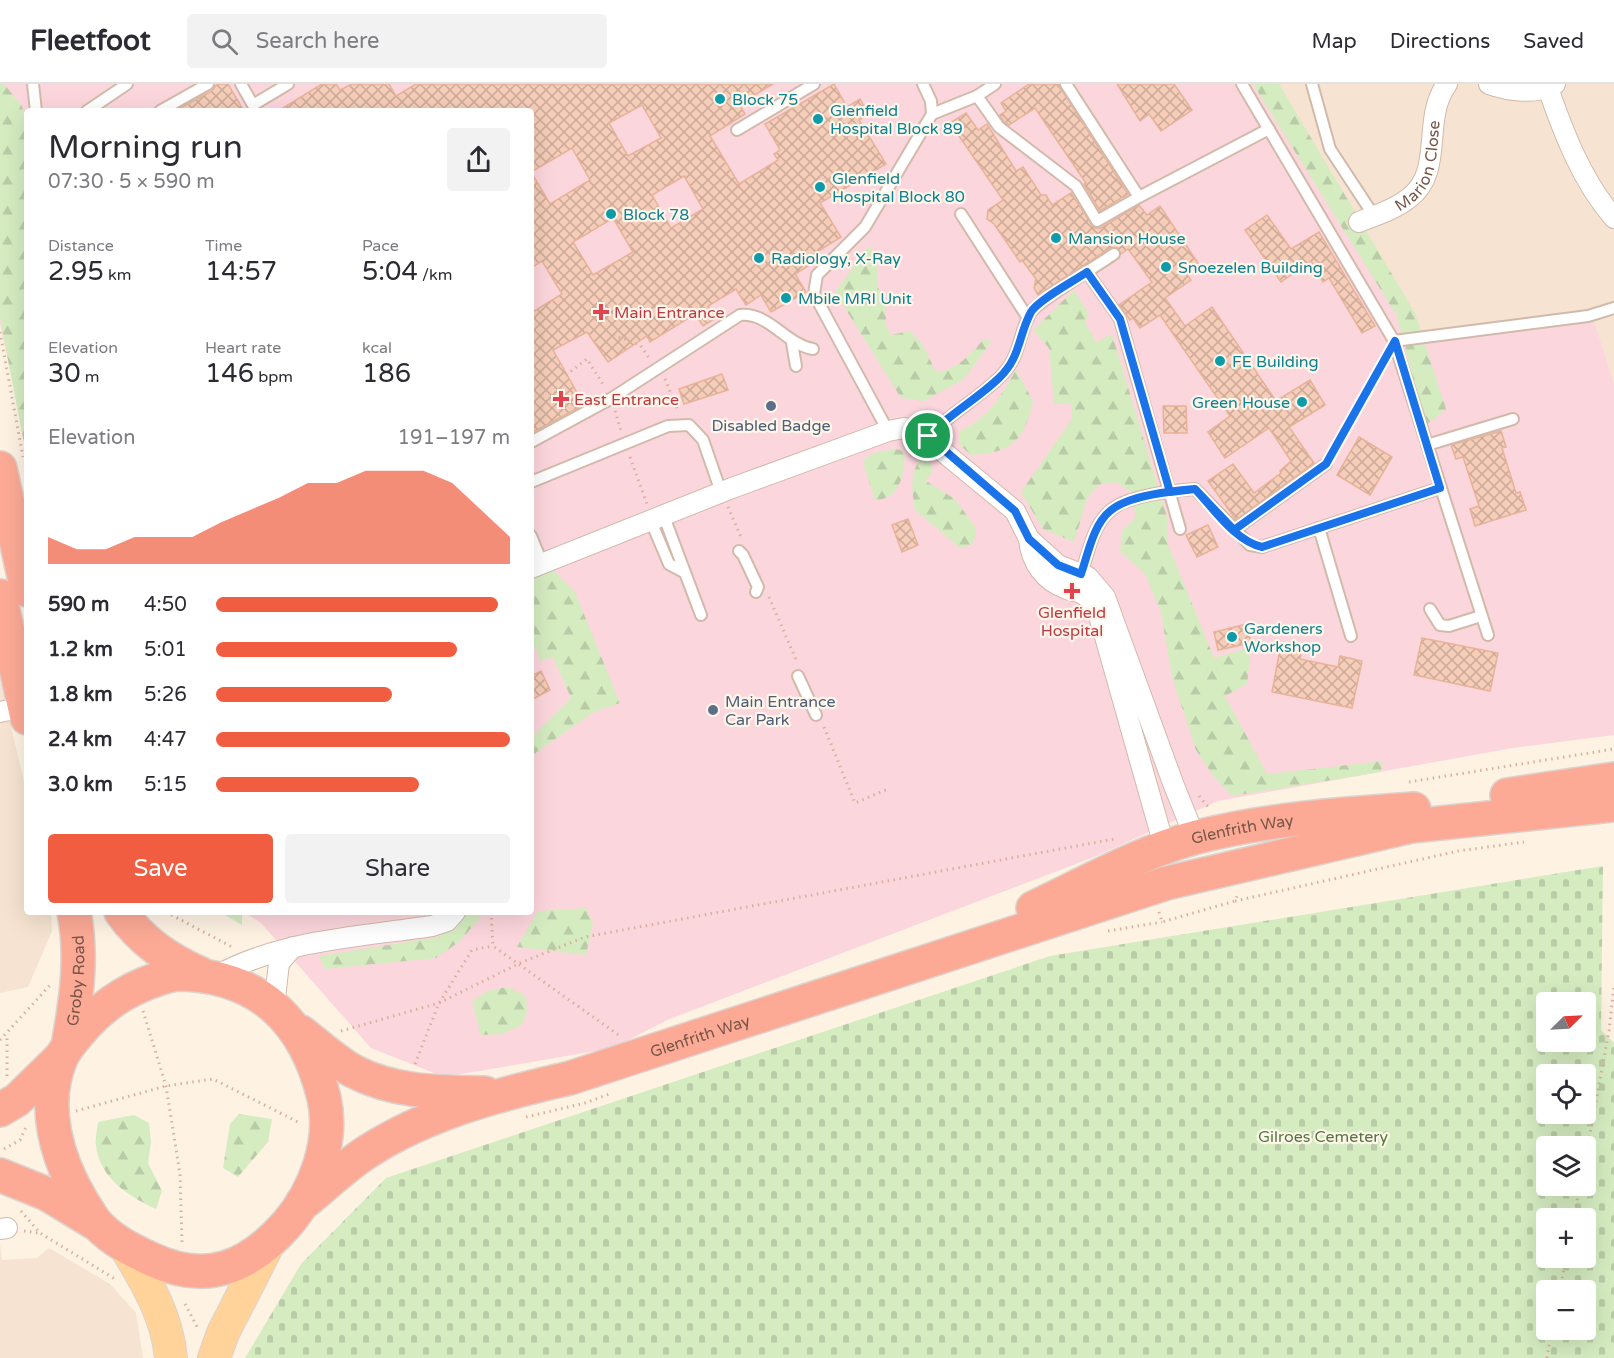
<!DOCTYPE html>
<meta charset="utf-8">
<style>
:root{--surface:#fff;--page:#f2f2f3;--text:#2b2b33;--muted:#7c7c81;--line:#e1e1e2;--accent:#f05d40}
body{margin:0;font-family:"Varela Round",sans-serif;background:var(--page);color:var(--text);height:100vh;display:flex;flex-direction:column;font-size:22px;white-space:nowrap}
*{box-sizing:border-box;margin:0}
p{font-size:20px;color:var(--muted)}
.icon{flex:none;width:33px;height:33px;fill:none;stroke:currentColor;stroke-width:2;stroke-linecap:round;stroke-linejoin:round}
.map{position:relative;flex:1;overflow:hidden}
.panel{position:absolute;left:24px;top:24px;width:510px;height:807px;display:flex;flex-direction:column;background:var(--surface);border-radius:6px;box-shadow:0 6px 24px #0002}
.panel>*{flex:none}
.needle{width:39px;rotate:66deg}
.tools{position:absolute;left:1536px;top:908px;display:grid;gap:12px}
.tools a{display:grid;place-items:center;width:60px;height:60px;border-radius:6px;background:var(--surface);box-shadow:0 6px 24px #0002;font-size:30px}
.pin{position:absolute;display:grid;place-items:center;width:51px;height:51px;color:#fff;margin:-26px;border:3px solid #fff;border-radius:50%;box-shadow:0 2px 6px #0007}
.round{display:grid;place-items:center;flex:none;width:63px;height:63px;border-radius:6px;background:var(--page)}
.summary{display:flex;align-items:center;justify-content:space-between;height:102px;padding:0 24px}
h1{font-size:33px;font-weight:600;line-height:45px}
.metrics{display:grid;grid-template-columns:repeat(3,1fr);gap:9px;height:102px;padding:6px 24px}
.metrics div{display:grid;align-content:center}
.metrics b{font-size:26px;font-weight:600}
.metrics small{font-size:16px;font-weight:400}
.metrics p{font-size:16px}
.chart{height:168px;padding:12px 24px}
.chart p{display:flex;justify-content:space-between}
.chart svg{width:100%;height:108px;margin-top:6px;fill:var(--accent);opacity:.7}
.primary-button{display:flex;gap:12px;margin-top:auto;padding:12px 24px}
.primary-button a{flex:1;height:69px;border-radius:6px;background:var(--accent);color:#fff;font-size:24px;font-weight:600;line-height:69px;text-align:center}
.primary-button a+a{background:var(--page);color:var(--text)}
ul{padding:0 24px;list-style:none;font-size:20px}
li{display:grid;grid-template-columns:96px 72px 1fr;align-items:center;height:45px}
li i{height:15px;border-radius:8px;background:var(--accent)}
header{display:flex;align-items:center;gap:36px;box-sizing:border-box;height:84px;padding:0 30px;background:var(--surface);border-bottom:2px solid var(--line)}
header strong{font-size:28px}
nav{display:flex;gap:33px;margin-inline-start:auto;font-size:21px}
.search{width:420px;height:54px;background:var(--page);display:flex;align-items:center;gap:15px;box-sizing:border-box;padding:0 21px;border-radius:6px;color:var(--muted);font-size:22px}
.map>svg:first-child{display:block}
</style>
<header>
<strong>Fleetfoot</strong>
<div class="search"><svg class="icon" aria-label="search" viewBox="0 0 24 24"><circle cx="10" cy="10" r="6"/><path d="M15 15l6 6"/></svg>Search here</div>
<nav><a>Map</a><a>Directions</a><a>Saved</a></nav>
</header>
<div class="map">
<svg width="1614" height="1274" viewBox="0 0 1614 1274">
<defs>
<pattern id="forest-firs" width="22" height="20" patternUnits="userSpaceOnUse" patternTransform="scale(1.5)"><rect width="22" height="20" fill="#d5ecc1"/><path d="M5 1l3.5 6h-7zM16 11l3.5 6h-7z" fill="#bacca7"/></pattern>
<pattern id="cemetery-stones" width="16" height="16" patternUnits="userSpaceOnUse" patternTransform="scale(1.5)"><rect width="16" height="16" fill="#d5ecc1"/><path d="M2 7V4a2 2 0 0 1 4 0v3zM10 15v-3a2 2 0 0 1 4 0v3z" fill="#bacca7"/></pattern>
<pattern id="building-cross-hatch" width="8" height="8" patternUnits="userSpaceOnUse" patternTransform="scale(1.5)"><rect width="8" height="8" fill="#f5cdb9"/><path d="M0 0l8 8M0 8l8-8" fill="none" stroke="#cba998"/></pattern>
</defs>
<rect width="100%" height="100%" fill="#fef2e3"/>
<g fill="#f6e3d1">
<polygon points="1264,0 1614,0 1614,303 1411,249"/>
<polygon points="0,597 27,710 27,828 51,828 52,847 28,903 0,909"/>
<polygon points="0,1160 2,1176 37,1174 49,1164 110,1200 136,1229 143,1274 0,1274"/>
</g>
<polygon fill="#fcd6dd" points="0,0 1264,0 1411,248 1590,225 1614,300 1614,651 1513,664 1218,717 1094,773 667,936 613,964 444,993 371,964 261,839 244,828 531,828 531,27 27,27 27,362 0,240"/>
<g fill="url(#forest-firs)">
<polygon points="0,0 4,0 22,22 27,50 27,315 23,317 27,328 27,375 0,234"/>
<polygon points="1253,0 1279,0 1415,229 1446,325 1425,342 1397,232"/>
<path d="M 870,161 L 878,181 L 877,201 L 886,221 L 886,241 L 891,251 L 910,247 L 923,261 L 936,288 C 958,286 970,270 984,255 L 992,257 L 964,295 L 924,317 L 901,314 L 835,208 Z"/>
<polygon points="1074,206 1089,230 1085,238 1096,258 1112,250 1167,433 1167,458 1214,574 1251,563 1247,600 1225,612 1267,690 1383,677 1381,688 1232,712 1214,693 1196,666 1172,593 1161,528 1145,490 1120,467 1122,447 1136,433 1131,408 1116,398 1098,401 1087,415 1074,458 1043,445 1021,408 1072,335 1071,320 1054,320 1049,264 1033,246"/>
<path d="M 1016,286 L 1033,317 C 1024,357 1012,369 971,371 L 959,360 L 960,347 C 989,334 1000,313 1016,286 Z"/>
<path d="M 896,365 L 904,367 C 906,388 900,416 875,416 L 863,379 C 869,367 884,367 896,365 Z"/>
<path d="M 921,375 L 929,375 L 933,386 L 926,397 L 955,415 L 976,444 L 976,453 L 971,461 L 960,464 L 915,426 C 912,410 909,388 921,375 Z"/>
<polygon points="553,485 575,508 620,619 594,628 534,670 531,666 531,654 571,614 553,573 540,577 536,564 531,564 531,494"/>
<polygon points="586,824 593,839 586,871 517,863 538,827"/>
<polygon points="220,828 242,828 242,841"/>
<polygon points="462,828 479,828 481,833 459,858 436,874 325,885 319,872 439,853"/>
<polygon points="508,903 526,912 527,928 522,941 502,950 481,951 472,917 490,906"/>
<polygon points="239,1030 272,1035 268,1058 238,1093 223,1084 230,1040"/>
<path d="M 134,1031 L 149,1039 L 151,1058 L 148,1079 L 162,1107 L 156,1125 C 130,1113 100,1095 96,1062 C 95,1055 97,1046 98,1038 Z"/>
</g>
<path fill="url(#cemetery-stones)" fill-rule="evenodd" d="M 1603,782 L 1601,946 L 1614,959 L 1614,1274 L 245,1274 L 301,1180 L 386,1094 L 1050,872 ZM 1546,918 L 1586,918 L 1586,957 L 1546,957 ZM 1546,990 L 1586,990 L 1586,1029 L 1546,1029 ZM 1546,1062 L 1586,1062 L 1586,1101 L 1546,1101 ZM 1546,1134 L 1586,1134 L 1586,1173 L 1546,1173 ZM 1546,1206 L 1586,1206 L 1586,1245 L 1546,1245 Z"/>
<g fill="url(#building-cross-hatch)" stroke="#e9b298" stroke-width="1.5" fill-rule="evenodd">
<polygon points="217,0 228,0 244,27 175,27 212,7"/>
<path d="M 322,0 L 336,0 L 340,6 L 352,0 L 389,0 L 396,12 L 416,0 L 773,0 L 739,20 L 745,30 L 710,52 L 739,100 L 778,76 L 774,70 L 780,66 L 765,40 L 834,0 L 847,23 L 860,15 L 869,30 L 859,36 L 886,80 L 820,119 L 841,153 L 812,171 L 816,177 L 795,190 L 806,208 L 771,228 L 761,211 L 746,221 L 736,205 L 708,222 L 716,234 L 703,242 L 695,230 L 650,258 L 647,252 L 608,278 L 587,248 L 553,266 L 584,321 L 531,349 L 531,229 L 562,210 L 542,177 L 531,184 L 531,27 L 278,27 ZM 642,21 L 661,54 L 628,72 L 609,39 ZM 572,64 L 590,96 L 550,120 L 531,88 ZM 684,92 L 703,125 L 671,144 L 652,111 ZM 613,134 L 633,168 L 593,191 L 573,158 Z"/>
<polygon points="1029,0 1058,0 1128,110 1100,127 1084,100 1086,99 1035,24 1009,41 1004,38 1000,31 1006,27 1001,19"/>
<polygon points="1117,0 1174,0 1192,26 1161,47 1149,30 1140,37"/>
<polygon points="966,29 978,46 987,40 1016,87 1023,83 1041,111 1046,111 1052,121 1071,109 1094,144 1101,144 1139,121 1147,131 1160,122 1198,179 1185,188 1191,196 1165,214 1185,242 1212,223 1276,317 1310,296 1325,321 1289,343 1314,379 1236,436 1208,397 1233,380 1254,409 1281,389 1280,387 1291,377 1269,344 1225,374 1208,348 1230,332 1160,231 1140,244 1133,234 1130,236 1119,221 1152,198 1128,165 1121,170 1118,164 1110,164 1038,211 1034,204 1036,195 1022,176 1020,178 994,140 987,135 988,126 1003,116 950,39"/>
<polygon points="1267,131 1291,165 1319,148 1375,242 1362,249 1329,194 1323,198 1311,177 1281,198 1245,146"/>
<polygon points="722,290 728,306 684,320 679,305"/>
<polygon points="1163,322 1186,322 1187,349 1164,349"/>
<polygon points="1501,347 1506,363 1502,364 1516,409 1520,408 1526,426 1475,442 1470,425 1479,422 1463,373 1456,375 1451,361"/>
<polygon points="1359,353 1392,373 1370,411 1337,391"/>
<polygon points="908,435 918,461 902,468 892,441"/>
<polygon points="1208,441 1218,463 1197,473 1186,451"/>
<polygon points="1247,540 1251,559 1218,566 1214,548"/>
<polygon points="1422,554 1498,569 1490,607 1414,591"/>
<polygon points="1281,560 1302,565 1300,575 1338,583 1340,572 1362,577 1352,624 1272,608"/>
<polygon points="541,587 550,606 531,616 531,592"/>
</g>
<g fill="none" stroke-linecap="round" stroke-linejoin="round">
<g stroke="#d2baab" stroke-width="14">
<g id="lane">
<polyline points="33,0 36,27"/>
<polyline points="241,0 253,21 288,0"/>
<polyline points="1066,0 1139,113 1269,45"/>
<polyline points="1242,0 1394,257 1488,551"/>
<polyline points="1312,0 1330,65 1374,132"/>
<polyline points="977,12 999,43 1076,102 1097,137 1139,113"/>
<polyline points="87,27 127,0"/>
<polyline points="160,27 208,0"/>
<polyline points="932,30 977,12 995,0"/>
<polyline points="737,46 814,0"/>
<polyline points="961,130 1028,234"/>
<polyline points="1087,188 1120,235 1180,445"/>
<polyline points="1394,257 1588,232 1614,224"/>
<polyline points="792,259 796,282"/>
<polyline points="888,347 814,210 817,191 865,143 932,30 931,17 923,0"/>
<path d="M 928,352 C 950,330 977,315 999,294 C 1022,272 1017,252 1031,228 C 1038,217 1100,180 1114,170"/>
<path d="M 531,358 L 612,314 L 740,231 C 769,228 785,260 813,265"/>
<polyline points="1427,361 1513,335"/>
<polyline points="531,398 668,342 689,341 703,356 721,408"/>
<polyline points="663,430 701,531"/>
<polyline points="650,435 669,480 682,487"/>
<polyline points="1319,444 1351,552"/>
<polyline points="1234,446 1326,380"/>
<polyline points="531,452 542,479"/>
<polyline points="739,467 743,471 758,503 756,508"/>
<path d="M 1081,490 C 1088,470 1093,441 1110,427 C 1127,411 1173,407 1195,405 L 1250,461 L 1262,463 L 1440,404"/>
<polyline points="1430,525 1440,541 1449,542 1481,532"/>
<polyline points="798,592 816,631"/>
</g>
</g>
<g stroke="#d2baab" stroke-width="22">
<g id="street">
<path d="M 1489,0 C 1509,7 1536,11 1555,0"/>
<path d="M 1548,4 C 1564,50 1582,97 1614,134"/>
<path id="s1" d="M 1359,138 C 1376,131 1394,126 1409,114 C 1445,87 1421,35 1447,0"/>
<path d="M 1029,455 C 1031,478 1044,497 1067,505 C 1071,507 1077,507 1081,509 C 1092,514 1096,525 1100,535 L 1165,765"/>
<polyline points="531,484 732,404 888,347 904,344 918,347 1015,427 1029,455 1058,481 1088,493 1105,513 1173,699 1195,754"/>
<polyline points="0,628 24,623"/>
<path d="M 216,892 C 281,856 359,853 432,842 L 447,837 L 455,828"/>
<polyline points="278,927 275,914 279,879 293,863"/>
<polyline points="0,1145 7,1144"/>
</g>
</g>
<g stroke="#dcd3cf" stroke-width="34">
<g id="primary">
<path d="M 126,1164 C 147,1199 167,1232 171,1274"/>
<polyline points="214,1274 223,1249 269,1159"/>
</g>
</g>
<g stroke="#dcd3cf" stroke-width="36">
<g id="highway">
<polyline points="0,384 27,506"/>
<polyline points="0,512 27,634"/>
<polyline points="1507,711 1614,695"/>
<path id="s2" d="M 1033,824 C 1086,799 1140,768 1197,753 C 1268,735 1341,730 1414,725"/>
<path d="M 121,828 C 142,858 168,875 201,890"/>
<path d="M 175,890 C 258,890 305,936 324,1014 C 334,1058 315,1107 287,1140 C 248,1184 206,1201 151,1175 C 132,1166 113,1157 98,1141 C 92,1135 88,1126 83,1119 C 57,1076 40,1021 62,972 C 66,964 72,957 78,950 C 104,918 135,900 175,890 Z"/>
<path d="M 301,948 C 318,961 335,977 353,987 C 395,1009 439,1008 485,1009"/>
<path id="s3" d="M 68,962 C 76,918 83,873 74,828"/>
<polyline points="0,1026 17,1016 61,973"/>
<polyline points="0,1091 47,1110 93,1138"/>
<path id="s4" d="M 306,1117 C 326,1101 345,1082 367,1068 C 427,1029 500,1010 570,994 L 1167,799 L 1412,742 L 1614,721"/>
</g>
</g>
<g stroke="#dab09c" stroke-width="3" stroke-dasharray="1.5 4.5" stroke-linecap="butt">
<polyline points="0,248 23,373"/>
<polyline points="613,251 640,261 650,275"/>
<polyline points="566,291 587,275 604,302"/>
<polyline points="665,295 678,327"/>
<polyline points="615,327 621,347"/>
<polyline points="1333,368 1385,274"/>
<polyline points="630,373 647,420"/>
<polyline points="728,423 741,453"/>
<polyline points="769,513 797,578"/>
<polyline points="824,643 855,719 888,705"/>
<polyline points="1409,698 1614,665"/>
<polyline points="1199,712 1209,724"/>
<polyline points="1235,817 1458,767 1524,758"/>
<polyline points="166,828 232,863"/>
<polyline points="491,828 493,862 620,952"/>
<polyline points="1159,828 1162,838 1235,817 1239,808"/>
<polyline points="1108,847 1162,838"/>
<polyline points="143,927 166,1002 180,1090 182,1159"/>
<polyline points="341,947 439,919 520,879 585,853 1114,755"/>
<polyline points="0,956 51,900"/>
<polyline points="415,980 439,919 472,866 493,862"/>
<polyline points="7,992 7,951"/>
<polyline points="76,1027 166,1002 213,995 300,1039"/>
<polyline points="526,1033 585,1019 612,1009"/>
<polyline points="4,1065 20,1056 27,1041"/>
<polyline points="1586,1071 1609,947 1614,902"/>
<polyline points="21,1127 40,1149 115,1195"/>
<polyline points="1574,1134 1580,1101"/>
<polyline points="24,1147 38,1149"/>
<polyline points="1560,1206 1566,1173"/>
<polyline points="185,1220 199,1246"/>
<polyline points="1547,1274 1552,1245"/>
</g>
<use href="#lane" stroke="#fff" stroke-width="10"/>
<use href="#street" stroke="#fff" stroke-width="20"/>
<use href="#primary" stroke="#ffd399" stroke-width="32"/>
<use href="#highway" stroke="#fcaa96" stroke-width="33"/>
</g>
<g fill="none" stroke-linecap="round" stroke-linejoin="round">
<g stroke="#fff" stroke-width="12">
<path id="route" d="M 928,352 L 1015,427 L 1029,455 L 1058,481 L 1081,490 C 1088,470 1093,441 1110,427 C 1128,411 1173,407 1195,405 L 1234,446 L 1326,380 L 1395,257 L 1440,404 L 1262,463 C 1235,457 1214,425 1195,405 L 1170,408 L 1120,235 L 1087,188 C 1074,197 1038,216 1031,228 C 1018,252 1021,273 999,294 C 977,315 950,330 928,352"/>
</g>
<use href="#route" stroke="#1a73e8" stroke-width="8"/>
</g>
<g fill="#0f9aa8" stroke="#fff6eb" stroke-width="2">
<circle cx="720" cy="15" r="6"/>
<circle cx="818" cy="35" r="6"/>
<circle cx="820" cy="103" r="6"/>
<circle cx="611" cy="130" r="6"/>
<circle cx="1056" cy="154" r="6"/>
<circle cx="759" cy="174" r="6"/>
<circle cx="1166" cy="183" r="6"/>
<circle cx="786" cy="214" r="6"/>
<circle cx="1220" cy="277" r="6"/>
<circle cx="1302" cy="318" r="6"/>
<circle cx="1232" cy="553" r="6"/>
</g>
<g fill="#e0444e" stroke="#fff6eb" stroke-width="2">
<path d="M598 219h6v6h6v6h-6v6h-6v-6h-6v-6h6z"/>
<path d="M558 306h6v6h6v6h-6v6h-6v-6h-6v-6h6z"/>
<path d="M1069 498h6v6h6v6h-6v6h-6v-6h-6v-6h6z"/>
</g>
<g fill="#5c6f8a" stroke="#fff6eb" stroke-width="2">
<circle cx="771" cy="322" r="6"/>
<circle cx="713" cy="626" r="6"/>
</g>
<g text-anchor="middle" stroke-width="4.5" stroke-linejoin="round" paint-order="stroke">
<g font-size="16" fill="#0d838f" stroke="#fff6eb" text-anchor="start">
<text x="732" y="21">Block 75</text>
<text x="830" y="32">Glenfield<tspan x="830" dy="18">Hospital Block 89</tspan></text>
<text x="832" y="100">Glenfield<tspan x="832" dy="18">Hospital Block 80</tspan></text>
<text x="623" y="136">Block 78</text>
<text x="1068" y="160">Mansion House</text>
<text x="771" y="180">Radiology, X-Ray</text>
<text x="1178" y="189">Snoezelen Building</text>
<text x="798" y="220">Mbile MRI Unit</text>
<text x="1232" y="283">FE Building</text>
<text x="1290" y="324" text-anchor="end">Green House</text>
<text x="1244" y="550">Gardeners<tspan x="1244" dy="18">Workshop</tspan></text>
</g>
<g font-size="16" fill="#785647" stroke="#fff6eb">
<text dy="6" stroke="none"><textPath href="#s1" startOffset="90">Marion Close</textPath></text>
<text dy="6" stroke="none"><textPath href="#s2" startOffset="225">Glenfrith Way</textPath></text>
<text dy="6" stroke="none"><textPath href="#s3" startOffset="66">Groby Road</textPath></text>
<text dy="6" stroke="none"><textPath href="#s4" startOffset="432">Glenfrith Way</textPath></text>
</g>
<g font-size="16" fill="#be3a42" stroke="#fff6eb" text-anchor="start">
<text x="614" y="234">Main Entrance</text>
<text x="574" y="321">East Entrance</text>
<text x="1072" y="534" text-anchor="middle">Glenfield<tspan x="1072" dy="18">Hospital</tspan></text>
</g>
<g font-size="16" fill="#4e5e75" stroke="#fff6eb">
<text x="771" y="347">Disabled Badge</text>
<text x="725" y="623" text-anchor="start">Main Entrance<tspan x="725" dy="18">Car Park</tspan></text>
</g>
<g font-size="16" fill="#52793c" stroke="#fff6eb">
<text x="1323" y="1058">Gilroes Cemetery</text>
</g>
</g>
</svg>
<div class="tools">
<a><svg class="needle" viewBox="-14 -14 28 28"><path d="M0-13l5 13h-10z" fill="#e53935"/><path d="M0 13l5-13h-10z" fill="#7c7c81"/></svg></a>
<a><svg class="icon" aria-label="locate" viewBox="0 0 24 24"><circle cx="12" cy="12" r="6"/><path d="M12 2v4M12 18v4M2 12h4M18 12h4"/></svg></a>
<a><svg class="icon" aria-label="layers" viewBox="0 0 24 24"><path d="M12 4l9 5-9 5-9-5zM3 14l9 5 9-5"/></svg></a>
<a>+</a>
<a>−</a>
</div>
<div class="pin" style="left:928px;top:352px;background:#1e9e55"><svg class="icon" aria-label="arrive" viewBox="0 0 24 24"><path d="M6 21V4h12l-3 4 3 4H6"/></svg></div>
<section class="panel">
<div class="summary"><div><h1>Morning run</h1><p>07:30 · 5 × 590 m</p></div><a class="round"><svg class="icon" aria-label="share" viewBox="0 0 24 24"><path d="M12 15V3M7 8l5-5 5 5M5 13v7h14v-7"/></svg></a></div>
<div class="metrics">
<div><p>Distance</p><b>2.95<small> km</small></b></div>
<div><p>Time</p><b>14:57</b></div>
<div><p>Pace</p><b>5:04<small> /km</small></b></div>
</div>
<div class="metrics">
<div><p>Elevation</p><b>30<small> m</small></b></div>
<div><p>Heart rate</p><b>146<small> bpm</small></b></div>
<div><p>kcal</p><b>186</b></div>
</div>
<div class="chart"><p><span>Elevation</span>191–197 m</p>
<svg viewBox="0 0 160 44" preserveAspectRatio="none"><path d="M0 44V33L10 38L20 38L30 33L40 33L50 33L60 27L70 22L80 17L90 11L100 11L110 6L120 6L130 6L140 11L150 22L160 33V44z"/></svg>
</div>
<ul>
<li><b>590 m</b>4:50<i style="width:96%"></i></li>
<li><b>1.2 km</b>5:01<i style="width:82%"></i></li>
<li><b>1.8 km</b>5:26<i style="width:60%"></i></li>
<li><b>2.4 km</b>4:47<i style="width:100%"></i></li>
<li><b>3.0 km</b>5:15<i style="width:69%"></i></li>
</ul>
<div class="primary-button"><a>Save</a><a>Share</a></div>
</section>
</div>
